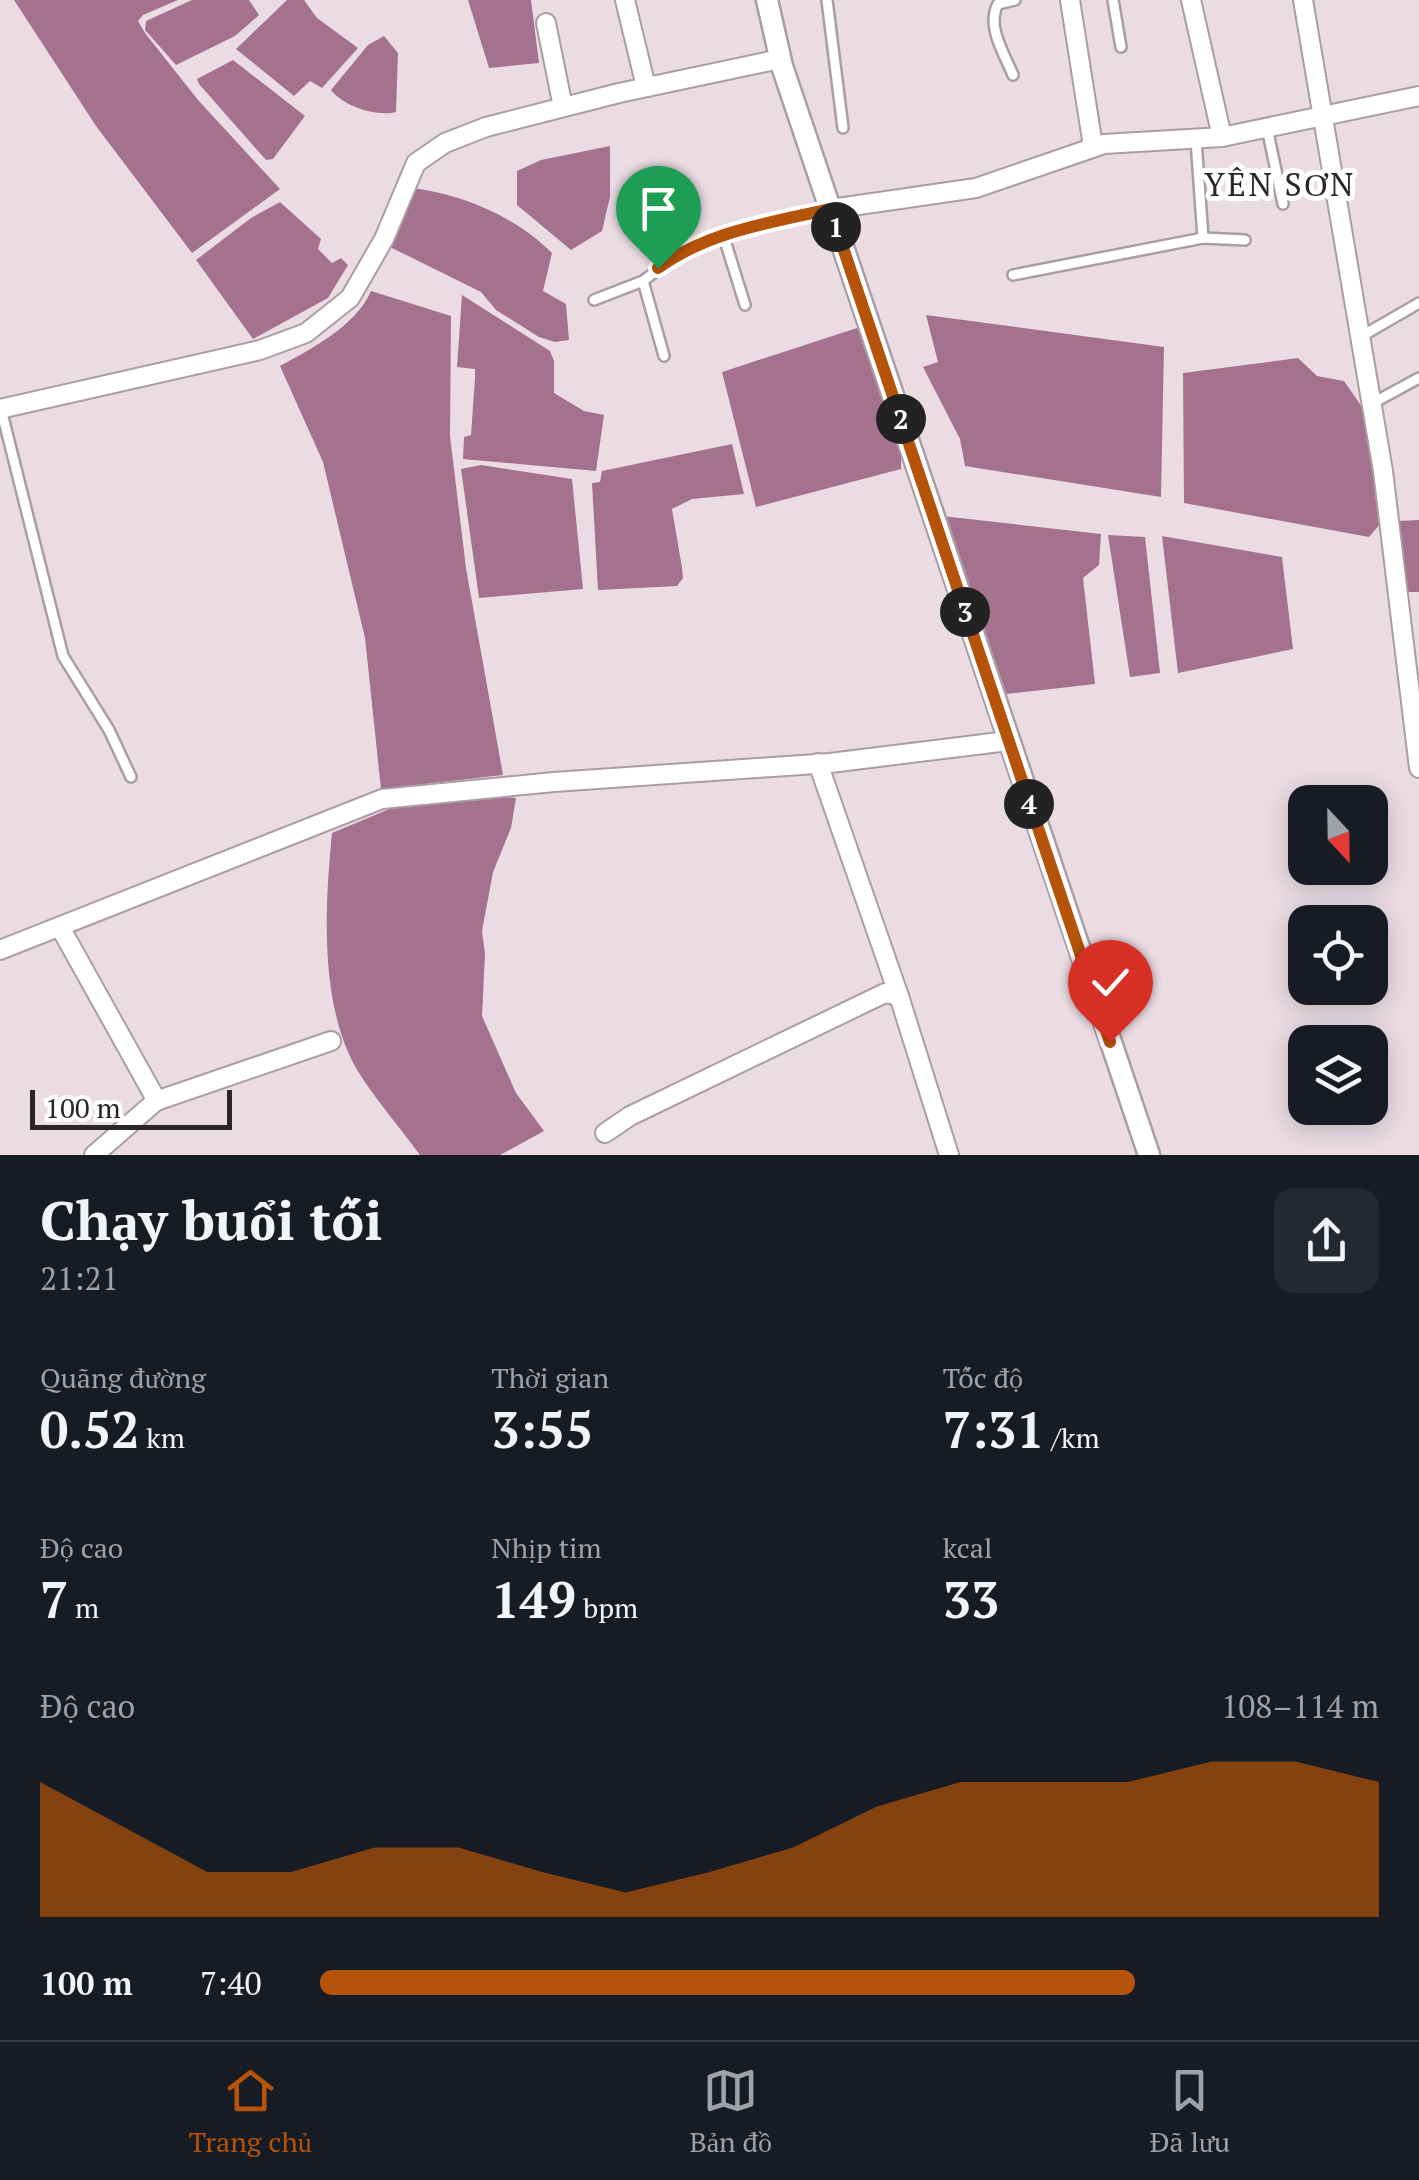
<!DOCTYPE html>
<html lang="vi">
<meta charset="utf-8">
<style>
:root{--surface:#171b24;--page:#242831;--text:#f1f3f6;--muted:#9ea1a6;--line:#363941;--accent:#b45309}
body{margin:0;font-family:"PT Serif",serif;background:var(--page);color:var(--text);height:100vh;display:flex;flex-direction:column;font-size:38px;white-space:nowrap}
*{box-sizing:border-box;margin:0}
p{font-size:32px;color:var(--muted)}
.icon{flex:none;width:55px;height:55px;fill:none;stroke:currentColor;stroke-width:2;stroke-linecap:round;stroke-linejoin:round}
.map{position:relative;height:1155px;overflow:hidden}
.side{display:flex;flex-direction:column;background:var(--surface);flex:1}
.side>*{flex:none}
.needle{width:65px;rotate:158deg}
.buttons{position:absolute;left:1288px;top:785px;display:grid;gap:20px}
.buttons a{display:grid;place-items:center;width:100px;height:100px;border-radius:20px;background:var(--surface);box-shadow:0 5px 25px #0003;font-size:50px}
.scale{position:absolute;left:30px;bottom:25px;width:202px;box-sizing:border-box;padding-left:10px;border:5px solid #2b2528;border-top:0;font-size:28px;line-height:35px;white-space:nowrap;color:#2b2528;-webkit-text-stroke:8px #fff;paint-order:stroke}
.pin{position:absolute;display:grid;place-items:center;width:85px;height:85px;color:#fff;margin:-102px -42px;border-radius:50% 50% 50% 0;rotate:-45deg;box-shadow:0 0 10px #0007}
.pin .icon{rotate:45deg}
.km{position:absolute;width:50px;height:50px;margin:-25px;border-radius:50%;background:#222;color:#fff;font-size:28px;line-height:50px;text-align:center}
.round{display:grid;place-items:center;flex:none;width:105px;height:105px;border-radius:20px;background:var(--page)}
.head{display:flex;align-items:center;justify-content:space-between;height:170px;padding:0 40px}
h1{font-size:55px;font-weight:600;line-height:75px}
.figures{display:grid;grid-template-columns:repeat(3,1fr);gap:15px;height:170px;padding:10px 40px}
.figures div{display:grid;align-content:center}
.figures b{font-size:50px;font-weight:600}
.figures small{font-size:28px;font-weight:400}
.figures p{font-size:28px}
.chart{height:280px;padding:20px 40px}
.chart p{display:flex;justify-content:space-between}
.chart svg{width:100%;height:180px;margin-top:10px;fill:var(--accent);opacity:.7}
ul{padding:0 40px;list-style:none;font-size:32px}
li{display:grid;grid-template-columns:160px 120px 1fr;align-items:center;height:75px}
li i{height:25px;border-radius:12px;background:var(--accent)}
.tab-bar{display:flex;justify-content:space-around;align-items:center;height:140px;border-top:2px solid var(--line);background:var(--surface);font-size:28px;color:var(--muted)}
.tab-bar a{display:grid;justify-items:center;gap:5px}
.tab-bar .selected{color:var(--accent)}
.map>svg:first-child{display:block}
</style>
<div class="map">
<svg width="1419" height="1155" viewBox="0 0 1419 1155">
<rect width="100%" height="100%" fill="#ebdce4"/>
<g fill="#a4728e">
<polygon points="14,0 178,0 143,15 138,21 145,33 198,100 280,189 192,253 96,126"/>
<polygon points="192,0 249,0 259,15 235,36 176,65 145,30 146,21"/>
<polygon points="287,0 304,0 317,18 358,48 322,88 310,81 294,96 236,49"/>
<polygon points="468,0 531,0 539,63 489,68"/>
<path d="M 384,36 L 398,53 L 396,112 C 376,117 343,106 331,90 L 368,45 Z"/>
<polygon points="233,60 305,116 273,159 266,160 199,84 197,79"/>
<polygon points="610,146 610,197 602,231 571,250 517,205 517,171 541,160"/>
<path d="M 411,188 C 463,194 516,217 552,253 L 543,291 L 566,304 L 569,340 L 555,342 L 539,337 L 496,310 L 481,292 L 390,247 Z"/>
<polygon points="280,202 321,239 318,249 332,263 341,258 348,265 328,298 253,339 196,260 251,218"/>
<path d="M 371,291 L 451,316 L 450,436 L 466,568 L 503,775 L 381,789 L 365,638 L 323,462 L 280,366 C 311,349 357,325 371,291 Z"/>
<polygon points="462,295 550,351 554,361 554,393 584,411 604,415 596,471 463,459 464,437 471,435 475,378 475,369 457,367"/>
<polygon points="926,315 1164,347 1161,497 965,466 960,439 923,367 938,362"/>
<polygon points="860,327 901,449 901,469 756,507 722,372"/>
<polygon points="1298,358 1317,376 1344,381 1369,417 1381,523 1369,537 1184,503 1183,373"/>
<polygon points="732,444 744,494 692,499 672,509 682,568 683,578 677,586 598,590 592,483 600,482 602,471"/>
<polygon points="481,465 572,479 583,589 479,598 461,469"/>
<polygon points="942,516 1101,534 1099,565 1083,578 1095,684 1006,694"/>
<polygon points="1419,520 1419,592 1407,592 1399,521"/>
<polygon points="1108,535 1145,537 1160,673 1130,677"/>
<polygon points="1162,536 1282,557 1293,649 1178,673"/>
<path d="M 469,793 L 516,798 L 511,828 L 493,872 L 482,931 L 485,954 L 482,1016 L 516,1093 L 544,1131 L 500,1155 L 420,1155 C 399,1126 374,1098 356,1068 C 319,1002 325,906 332,833 L 399,805 Z"/>
</g>
<g fill="none" stroke-linecap="round" stroke-linejoin="round">
<g stroke="#ab9da4" stroke-width="14">
<g id="service">
<polyline points="827,0 843,128"/>
<polyline points="1113,0 1121,47"/>
<path d="M 1013,75 C 1004,53 986,26 998,4 L 1015,0"/>
<polyline points="1267,128 1283,204"/>
<polyline points="1196,140 1203,238"/>
<polyline points="723,234 745,305"/>
<polyline points="1013,275 1203,238 1245,240"/>
<polyline points="643,281 664,356"/>
<polyline points="594,300 643,281 687,248 730,231 828,210"/>
<polyline points="1362,336 1419,303"/>
<polyline points="1373,403 1419,378"/>
<polyline points="1,409 63,656 109,730 131,777"/>
</g>
</g>
<g stroke="#ab9da4" stroke-width="22">
<g id="minor">
<polyline points="625,0 646,87"/>
<polyline points="1070,0 1093,146"/>
<polyline points="1191,0 1222,137"/>
<polyline points="1303,0 1383,471 1419,768"/>
<polyline points="546,23 563,107"/>
<polyline points="831,209 976,188 1104,144 1222,137 1419,96"/>
<polyline points="0,409 260,350 306,333 350,298 384,239 416,163 445,143 486,127 619,93 780,59"/>
<polyline points="818,763 899,996"/>
<polyline points="60,927 157,1101"/>
<polyline points="0,950 382,799 554,782 830,763 1008,741"/>
<polyline points="605,1133 630,1116 885,993 899,996 949,1155"/>
<polyline points="94,1155 156,1101 331,1041"/>
</g>
</g>
<g stroke="#ab9da4" stroke-width="25">
<polyline id="tertiary" points="767,0 782,66 1149,1155"/>
</g>
<use href="#service" stroke="#fff" stroke-width="9"/>
<use href="#minor" stroke="#fff" stroke-width="18"/>
<use href="#tertiary" stroke="#fff" stroke-width="20"/>
</g>
<g fill="none" stroke-linecap="round" stroke-linejoin="round">
<g stroke="#fff" stroke-width="20">
<path id="route" d="M 658,268 C 709,231 770,223 830,209 L 1110,1042"/>
</g>
<use href="#route" stroke="#b45309" stroke-width="12"/>
</g>
<g text-anchor="middle" stroke-width="10" stroke-linejoin="round" paint-order="stroke">
<g font-size="32" letter-spacing="2.5" fill="#2b2528" stroke="#fff">
<text x="1280" y="196">YÊN SƠN</text>
</g>
</g>
</svg>
<div class="buttons">
<a><svg class="needle" viewBox="-14 -14 28 28"><path d="M0-13l5 13h-10z" fill="#e53935"/><path d="M0 13l5-13h-10z" fill="#9ea1a6"/></svg></a>
<a><svg class="icon" aria-label="locate" viewBox="0 0 24 24"><circle cx="12" cy="12" r="6"/><path d="M12 2v4M12 18v4M2 12h4M18 12h4"/></svg></a>
<a><svg class="icon" aria-label="layers" viewBox="0 0 24 24"><path d="M12 4l9 5-9 5-9-5zM3 14l9 5 9-5"/></svg></a>
</div>
<div class="scale">100 m</div>
<div class="pin" style="left:658px;top:268px;background:#1e9e55"><svg class="icon" aria-label="arrive" viewBox="0 0 24 24"><path d="M6 21V4h12l-3 4 3 4H6"/></svg></div>
<div class="pin" style="left:1110px;top:1042px;background:#d93025"><svg class="icon" aria-label="check" viewBox="0 0 24 24"><path d="M5 12l5 5 9-10"/></svg></div>
<b class="km" style="left:836px;top:227px">1</b>
<b class="km" style="left:901px;top:419px">2</b>
<b class="km" style="left:965px;top:612px">3</b>
<b class="km" style="left:1029px;top:804px">4</b>
</div>
<section class="side">
<div class="head"><div><h1>Chạy buổi tối</h1><p>21:21</p></div><a class="round"><svg class="icon" aria-label="share" viewBox="0 0 24 24"><path d="M12 15V3M7 8l5-5 5 5M5 13v7h14v-7"/></svg></a></div>
<div class="figures">
<div><p>Quãng đường</p><b>0.52<small> km</small></b></div>
<div><p>Thời gian</p><b>3:55</b></div>
<div><p>Tốc độ</p><b>7:31<small> /km</small></b></div>
</div>
<div class="figures">
<div><p>Độ cao</p><b>7<small> m</small></b></div>
<div><p>Nhịp tim</p><b>149<small> bpm</small></b></div>
<div><p>kcal</p><b>33</b></div>
</div>
<div class="chart"><p><span>Độ cao</span>108–114 m</p>
<svg viewBox="0 0 160 44" preserveAspectRatio="none"><path d="M0 44V11L10 22L20 33L30 33L40 27L50 27L60 33L70 38L80 33L90 27L100 17L110 11L120 11L130 11L140 6L150 6L160 11V44z"/></svg>
</div>
<ul>
<li><b>100 m</b>7:40<i style="width:77%"></i></li>
</ul>
</section>
<nav class="tab-bar">
<a class="selected"><svg class="icon" aria-label="home" viewBox="0 0 24 24"><path d="M3 11l9-7 9 7M6 9v11h12V9"/></svg>Trang chủ</a>
<a><svg class="icon" aria-label="map" viewBox="0 0 24 24"><path d="M3 6l6-2 6 2 6-2v14l-6 2-6-2-6 2zM9 4v14M15 6v14"/></svg>Bản đồ</a>
<a><svg class="icon" aria-label="saved" viewBox="0 0 24 24"><path d="M7 4h10v16l-5-4-5 4z"/></svg>Đã lưu</a>
</nav>
